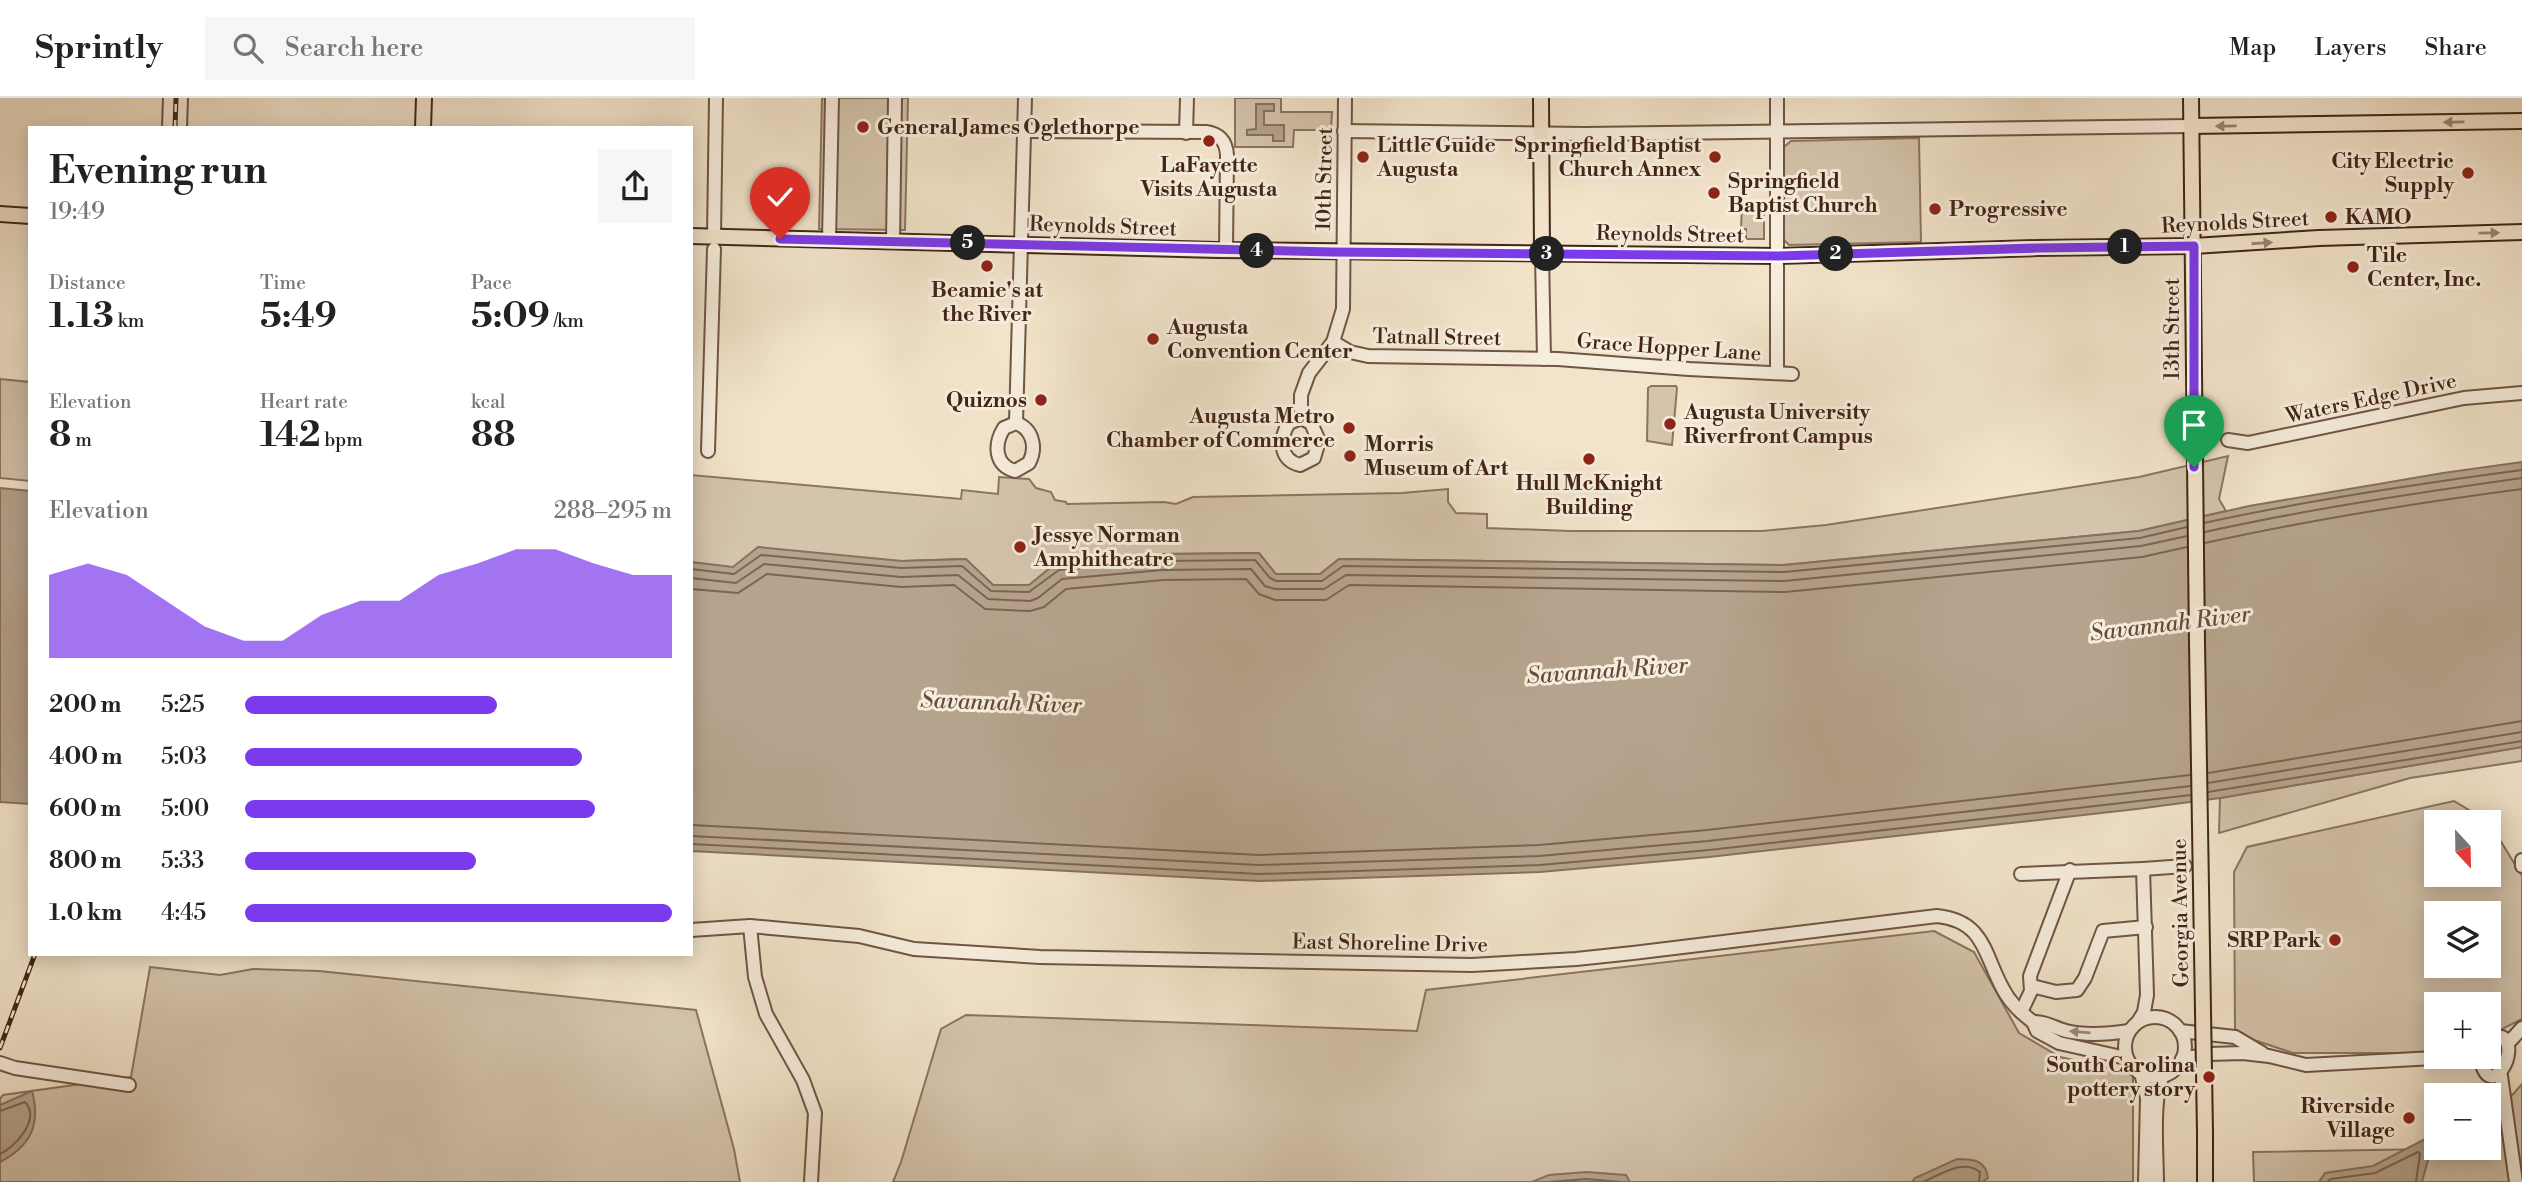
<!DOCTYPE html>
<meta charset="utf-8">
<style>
:root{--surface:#fff;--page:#f6f6f6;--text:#222;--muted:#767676;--line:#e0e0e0;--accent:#7c3aed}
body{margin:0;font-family:"Libre Bodoni",serif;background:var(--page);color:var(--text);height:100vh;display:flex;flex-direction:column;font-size:26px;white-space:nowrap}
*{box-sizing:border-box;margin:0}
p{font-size:23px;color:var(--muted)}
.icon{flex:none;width:38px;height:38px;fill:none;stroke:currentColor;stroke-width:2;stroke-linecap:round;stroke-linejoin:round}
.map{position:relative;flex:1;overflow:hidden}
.side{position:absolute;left:28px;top:28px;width:665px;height:830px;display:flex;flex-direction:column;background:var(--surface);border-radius:0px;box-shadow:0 4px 18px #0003}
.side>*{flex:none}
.needle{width:46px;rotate:158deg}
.buttons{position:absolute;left:2424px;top:712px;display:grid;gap:14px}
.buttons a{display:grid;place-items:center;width:77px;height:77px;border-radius:0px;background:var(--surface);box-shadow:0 4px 18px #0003;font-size:35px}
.pin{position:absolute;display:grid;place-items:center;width:60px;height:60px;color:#fff;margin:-72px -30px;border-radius:50% 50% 50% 0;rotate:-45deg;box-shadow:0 0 7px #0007}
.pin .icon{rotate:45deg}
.km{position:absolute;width:35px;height:35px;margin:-18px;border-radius:50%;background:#222;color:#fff;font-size:19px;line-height:35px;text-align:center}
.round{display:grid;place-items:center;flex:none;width:74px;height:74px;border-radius:0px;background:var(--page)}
.head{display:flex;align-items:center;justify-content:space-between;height:119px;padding:0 21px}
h1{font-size:38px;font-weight:700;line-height:52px}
.figures{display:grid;grid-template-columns:repeat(3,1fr);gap:10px;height:119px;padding:7px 21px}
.figures div{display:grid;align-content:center}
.figures b{font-size:35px;font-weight:700}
.figures small{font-size:19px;font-weight:400}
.figures p{font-size:19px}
.chart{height:196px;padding:14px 21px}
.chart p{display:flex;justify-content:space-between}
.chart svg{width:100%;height:126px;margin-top:7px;fill:var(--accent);opacity:.7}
ul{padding:0 21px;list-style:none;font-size:23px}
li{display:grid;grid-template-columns:112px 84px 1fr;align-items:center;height:52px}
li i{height:18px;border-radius:9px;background:var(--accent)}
header{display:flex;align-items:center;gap:42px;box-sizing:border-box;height:98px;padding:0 35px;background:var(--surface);border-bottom:2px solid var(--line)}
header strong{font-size:33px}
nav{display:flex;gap:38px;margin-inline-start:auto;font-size:24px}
.search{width:490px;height:63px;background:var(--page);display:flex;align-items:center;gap:18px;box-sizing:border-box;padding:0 24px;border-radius:0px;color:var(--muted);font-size:26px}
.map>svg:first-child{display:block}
</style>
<header>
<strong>Sprintly</strong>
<div class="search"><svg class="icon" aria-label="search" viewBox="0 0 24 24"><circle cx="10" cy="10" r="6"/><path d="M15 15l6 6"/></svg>Search here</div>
<nav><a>Map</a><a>Layers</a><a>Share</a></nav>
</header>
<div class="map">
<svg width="2522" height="1084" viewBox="0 0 2522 1084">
<rect width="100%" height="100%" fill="#f2e4cb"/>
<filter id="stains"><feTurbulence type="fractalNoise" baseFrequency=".00286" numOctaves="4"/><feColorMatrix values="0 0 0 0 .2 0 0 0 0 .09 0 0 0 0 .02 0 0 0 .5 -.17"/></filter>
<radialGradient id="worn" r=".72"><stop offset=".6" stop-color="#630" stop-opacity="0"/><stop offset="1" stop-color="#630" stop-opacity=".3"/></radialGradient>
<g fill="#d4c4ac" stroke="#8c7461" stroke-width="2" fill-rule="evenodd">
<polygon points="822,0 908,0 905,132 819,131"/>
<polygon points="1235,0 1281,0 1281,14 1332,14 1331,32 1294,32 1293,49 1235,49"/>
<polygon points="1919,40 1921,144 1789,147 1784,142 1784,49 1791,43"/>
<polygon points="1742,107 1764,107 1764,141 1746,141 1746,131 1741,131"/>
<polygon points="0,281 30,284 30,383 0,380"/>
<polygon points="1651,288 1676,288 1677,290 1672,347 1647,343 1648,290"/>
<polygon points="2228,358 2219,401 2226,413 2139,433 1783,467 1339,461 1320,476 1275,476 1259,455 1162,456 1055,466 1030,487 993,487 965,461 902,463 746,483 691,479 691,377 961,401 962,392 998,396 999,379 1029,381 1036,390 1051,394 1055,402 1066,404 1067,406 1164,404 1176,406 1193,399 1402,395 1448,391 1448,404 1456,415 1487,416 1487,430 1571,433 1762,433 1826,427 2139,379"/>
<polygon points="2522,649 2522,663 2410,680 2219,735 2220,700"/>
<path d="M 2454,703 L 2489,724 L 2522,778 L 2522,921 L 2489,938 L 2488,906 L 2436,906 L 2436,955 L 2293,955 L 2254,942 L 2235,931 L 2234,774 L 2247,749 ZM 2436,724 L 2488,724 L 2488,777 L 2436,777 ZM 2436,816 L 2488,816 L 2488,868 L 2436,868 Z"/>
<polygon points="1934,833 1974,854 2019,935 2060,959 2133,975 2133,1084 893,1084 901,1064 941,931 966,917 1417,933 1426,892"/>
<polygon points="150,869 220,877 253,871 319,873 696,912 734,1051 740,1084 0,1084 0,1001 3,997 131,979"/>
<polygon points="2522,986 2522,1084 2254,1084 2253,1054 2488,1050 2492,1020"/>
</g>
<g fill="#b6a38d" stroke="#88715d" stroke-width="2">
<polygon points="1256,6 1274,6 1274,13 1264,13 1264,27 1284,27 1284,43 1273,43 1273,37 1247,37 1247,32 1256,31"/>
<polygon points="2522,364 2522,649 2220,700 2137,711 1709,759 1540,774 1259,783 691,753 691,464 733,469 758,449 902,463 966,461 993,487 1029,487 1055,466 1162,456 1259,455 1276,476 1320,476 1339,461 1784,467 2139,433 2249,408 2443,375"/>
<polygon points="0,390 30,393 30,706 0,704"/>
<path d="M 32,993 C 41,1026 31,1048 0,1064 L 0,1007 Z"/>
<polygon points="2427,1040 2428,1062 2422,1084 2319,1084 2325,1075 2373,1068"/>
<path d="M 1957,1061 C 1973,1061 1986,1062 1988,1080 L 1982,1084 L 1912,1084 L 1915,1080 Z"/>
<polygon points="1586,1074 1626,1077 1630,1084 1532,1084 1549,1077"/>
</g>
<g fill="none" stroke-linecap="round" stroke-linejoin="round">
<g stroke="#7c6452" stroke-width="2">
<path d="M 2204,425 C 2309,402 2416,386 2522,372"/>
<path d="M 2205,434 C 2309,411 2416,395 2522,380"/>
<path d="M 2205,445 C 2309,422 2416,405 2522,391"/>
<polyline points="691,471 734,476 761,457 901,470 962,468 991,493 1029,494 1059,472 1162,463 1255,462 1270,480 1276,483 1322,483 1343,468 1784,474 2140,440 2187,429"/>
<polyline points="691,480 736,485 764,466 901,479 958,477 988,501 1030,503 1038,500 1062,481 1162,472 1251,471 1265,488 1275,491 1324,491 1346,477 1784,483 2141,448 2187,438"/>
<polyline points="691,491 738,495 767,476 901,489 954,487 985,511 1030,513 1044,509 1066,491 1163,482 1246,481 1259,496 1275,502 1326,502 1349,487 1785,494 2142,459 2187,449"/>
<polyline points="2208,675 2522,623"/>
<polyline points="2208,685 2522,634"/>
<polyline points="2208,694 2522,643"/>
<polyline points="691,727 1259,757 1539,747 1707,732 2190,677"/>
<polyline points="691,738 1259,767 1539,758 1708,743 2191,688"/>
<polyline points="691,746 1259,776 1540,767 1709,752 2191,697"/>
<path d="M 0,1013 L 25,1004 C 41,1021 16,1048 0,1056"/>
<polyline points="1550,1084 1586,1081 1621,1084"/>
<path d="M 1923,1084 C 1940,1077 1963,1060 1980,1074 L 1979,1084"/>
<polyline points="2327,1084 2331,1081 2375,1075 2418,1054 2420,1056 2416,1084"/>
</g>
<g stroke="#6f5543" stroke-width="16">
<g id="minor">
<polyline points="169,30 170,0"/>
<polyline points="180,30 181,0"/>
<path d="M 1024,33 L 1206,34 C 1220,36 1226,43 1227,57 L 1226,152"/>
<polyline points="1344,33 1585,36 2191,28"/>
<polyline points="1186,35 1187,0"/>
<polyline points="714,138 716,0"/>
<polyline points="829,142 832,0"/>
<polyline points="893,144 895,0"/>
<polyline points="1542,156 1544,261"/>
<polyline points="1333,244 1350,254 1368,258 1558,261 1689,271 1792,276"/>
<polyline points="1777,275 1777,0"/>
<polyline points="1301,320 1301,297 1309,275 1333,244 1343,211 1345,0"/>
<path d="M 1301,320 L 1311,325 L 1319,343 L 1314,360 L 1300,367 C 1279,362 1279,340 1289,325 Z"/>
<polyline points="1016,325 1025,0"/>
<path d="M 1016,325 C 1033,331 1037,350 1029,365 L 1015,373 C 994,367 994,346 1004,330 Z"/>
<polyline points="2228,342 2248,345 2464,300 2522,295"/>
<polyline points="708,353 714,151"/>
<polyline points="2522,762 2522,768"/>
<polyline points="2143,771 2185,768"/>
<polyline points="2021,776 2143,771 2147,897 2144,914 2138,924"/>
<polyline points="750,828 755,879 766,916 803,982 815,1015 811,1084"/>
<path d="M 691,832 L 750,828 L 859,838 L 914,851 L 1040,859 L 1472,867 L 1576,861 L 1633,855 L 1937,818 C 1985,823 1984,857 2003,891 C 2010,905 2021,915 2033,924"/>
<polyline points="2032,888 2056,894 2077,892 2085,880 2103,833 2146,829"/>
<polyline points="2021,914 2031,893 2030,878 2070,772"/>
<circle cx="2155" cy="949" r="30"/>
<polyline points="2033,924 2037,933 2059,945 2126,960"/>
<path d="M 2033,924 C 2045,923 2054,930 2066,933 C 2086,938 2109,936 2129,933"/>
<polyline points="2180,933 2235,939 2262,955"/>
<polyline points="2511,942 2522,930"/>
<path d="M 2480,959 C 2489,1008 2522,950 2502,939 L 2488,942"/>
<polyline points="2182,961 2209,956 2243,955 2269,958 2306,967 2453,959"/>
<polyline points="0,965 15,970 129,987"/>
<polyline points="2141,975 2147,1000 2145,1084"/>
<polyline points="2501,978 2516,1084"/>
<path d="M 2157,1084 C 2157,1058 2152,999 2163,978"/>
</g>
</g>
<g stroke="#432516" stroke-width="18">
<g id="major">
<polyline points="1541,0 1542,156"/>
<polyline points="2191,0 2197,545"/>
<polyline points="2191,28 2522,23"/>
<polyline points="423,30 424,0"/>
<polyline points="0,116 30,118"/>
<polyline points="691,138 1217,152 1778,158 2038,150 2194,148 2319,140 2522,134"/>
<polyline points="2205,1035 2205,1084"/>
</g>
</g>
<use href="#minor" stroke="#f7eddd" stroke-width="12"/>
<use href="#major" stroke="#f2e4cb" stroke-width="14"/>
<g stroke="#432516" stroke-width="5">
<g id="rail">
<polyline points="175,30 176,0"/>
<polyline points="0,950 35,856"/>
</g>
</g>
<use href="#rail" stroke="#f7eddd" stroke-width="2.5" stroke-dasharray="8" stroke-linecap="butt"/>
<g stroke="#432516" stroke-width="18" stroke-linecap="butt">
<polyline id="major-bridge" points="2197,545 2205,1035"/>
</g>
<use href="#major-bridge" stroke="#f2e4cb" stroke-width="14"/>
</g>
<defs><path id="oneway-solid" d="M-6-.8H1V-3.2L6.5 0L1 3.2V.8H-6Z" transform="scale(1.75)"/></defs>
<g fill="#9a8470">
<use href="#oneway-solid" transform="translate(2454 24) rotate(179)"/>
<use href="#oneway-solid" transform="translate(2226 28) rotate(179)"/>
<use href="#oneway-solid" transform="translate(2489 135) rotate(-1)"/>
<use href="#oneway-solid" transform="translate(2262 145) rotate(-4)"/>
</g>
<use fill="#9d897a" href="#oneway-solid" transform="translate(2080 934) rotate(-175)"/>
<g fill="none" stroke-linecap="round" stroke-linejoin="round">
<g stroke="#fff" stroke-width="14">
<polyline id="route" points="780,141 1332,154 1778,158 2038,150 2194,148 2194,369"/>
</g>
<use href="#route" stroke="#7c3aed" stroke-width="9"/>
</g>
<g fill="#8f2418" stroke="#f7eddd" stroke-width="2.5">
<circle cx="863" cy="29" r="7"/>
<circle cx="1209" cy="43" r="7"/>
<circle cx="1363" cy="59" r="7"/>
<circle cx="1715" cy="59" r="7"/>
<circle cx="2468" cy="75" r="7"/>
<circle cx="1714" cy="95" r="7"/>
<circle cx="1935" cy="111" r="7"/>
<circle cx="2331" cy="119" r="7"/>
<circle cx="987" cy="168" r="7"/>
<circle cx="2353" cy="169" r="7"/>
<circle cx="1153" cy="241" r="7"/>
<circle cx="1041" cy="302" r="7"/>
<circle cx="1670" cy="326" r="7"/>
<circle cx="1349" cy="330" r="7"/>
<circle cx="1350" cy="358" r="7"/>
<circle cx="1589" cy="361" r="7"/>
<circle cx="1020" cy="449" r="7"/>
<circle cx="2335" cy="842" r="7"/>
<circle cx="2209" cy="979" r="7"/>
<circle cx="2409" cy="1020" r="7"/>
</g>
<g text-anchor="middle" stroke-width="6" stroke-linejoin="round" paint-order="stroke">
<g font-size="21" font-weight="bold" fill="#432516" stroke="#f7eddd" text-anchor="start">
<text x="877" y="36">General James Oglethorpe</text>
<text x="1377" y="54">Little Guide<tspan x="1377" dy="24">Augusta</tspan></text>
<text x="1701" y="54" text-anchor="end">Springfield Baptist<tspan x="1701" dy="24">Church Annex</tspan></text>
<text x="2454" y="70" text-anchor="end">City Electric<tspan x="2454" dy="24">Supply</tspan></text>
<text x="1209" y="74" text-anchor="middle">LaFayette<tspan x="1209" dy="24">Visits Augusta</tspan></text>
<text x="1728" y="90">Springfield<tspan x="1728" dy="24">Baptist Church</tspan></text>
<text x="1949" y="118">Progressive</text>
<text x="2345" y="126">KAMO</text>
<text x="2367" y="164">Tile<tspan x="2367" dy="24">Center, Inc.</tspan></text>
<text x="987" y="199" text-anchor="middle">Beamie's at<tspan x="987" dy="24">the River</tspan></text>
<text x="1167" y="236">Augusta<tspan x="1167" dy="24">Convention Center</tspan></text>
<text x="1027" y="309" text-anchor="end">Quiznos</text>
<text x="1684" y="321">Augusta University<tspan x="1684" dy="24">Riverfront Campus</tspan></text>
<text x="1335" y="325" text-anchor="end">Augusta Metro<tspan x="1335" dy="24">Chamber of Commerce</tspan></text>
<text x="1364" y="353">Morris<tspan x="1364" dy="24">Museum of Art</tspan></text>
<text x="1589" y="392" text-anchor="middle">Hull McKnight<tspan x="1589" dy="24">Building</tspan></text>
<text x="1034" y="444">Jessye Norman<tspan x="1034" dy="24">Amphitheatre</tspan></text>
<text x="2321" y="849" text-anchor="end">SRP Park</text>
<text x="2195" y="974" text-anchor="end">South Carolina<tspan x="2195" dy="24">pottery story</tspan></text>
<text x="2395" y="1015" text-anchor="end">Riverside<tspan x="2395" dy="24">Village</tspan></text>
</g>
<g font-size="21" fill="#432516" stroke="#f7eddd">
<text transform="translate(1324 81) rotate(-89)" y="7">10th Street</text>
<text transform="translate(2235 124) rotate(-3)" y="7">Reynolds Street</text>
<text transform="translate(1103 128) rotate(2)" y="7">Reynolds Street</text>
<text transform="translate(1670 136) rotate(1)" y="7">Reynolds Street</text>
<text transform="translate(2172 231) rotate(-90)" y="7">13th Street</text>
<text transform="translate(1437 239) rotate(1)" y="7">Tatnall Street</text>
<text transform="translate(1669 249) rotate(4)" y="7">Grace Hopper Lane</text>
<text transform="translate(2371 300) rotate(-12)" y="7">Waters Edge Drive</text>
<text transform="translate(2180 815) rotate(-91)" y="7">Georgia Avenue</text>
<text transform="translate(1390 845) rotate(1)" y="7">East Shoreline Drive</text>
</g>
<g font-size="23" font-style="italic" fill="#664b3a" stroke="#f7eddd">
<text transform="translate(2170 525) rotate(-7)" y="8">Savannah River</text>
<text transform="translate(1607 572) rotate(-4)" y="8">Savannah River</text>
<text transform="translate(1001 604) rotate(2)" y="8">Savannah River</text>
</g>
</g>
<rect width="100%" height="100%" filter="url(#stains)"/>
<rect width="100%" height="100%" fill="url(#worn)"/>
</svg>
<div class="buttons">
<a><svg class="needle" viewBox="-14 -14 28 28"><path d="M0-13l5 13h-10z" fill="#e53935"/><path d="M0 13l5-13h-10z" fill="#767676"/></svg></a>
<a><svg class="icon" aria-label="layers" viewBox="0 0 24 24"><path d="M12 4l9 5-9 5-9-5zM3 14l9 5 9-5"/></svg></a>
<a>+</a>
<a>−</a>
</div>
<div class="pin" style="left:2194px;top:369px;background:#1e9e55"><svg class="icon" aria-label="arrive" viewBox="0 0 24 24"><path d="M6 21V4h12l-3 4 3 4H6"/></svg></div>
<div class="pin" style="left:780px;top:141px;background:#d93025"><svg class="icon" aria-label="check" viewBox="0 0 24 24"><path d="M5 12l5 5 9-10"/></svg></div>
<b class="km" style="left:2125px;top:149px">1</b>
<b class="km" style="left:1836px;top:156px">2</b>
<b class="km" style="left:1547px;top:156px">3</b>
<b class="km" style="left:1257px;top:153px">4</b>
<b class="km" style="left:968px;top:145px">5</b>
<section class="side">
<div class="head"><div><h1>Evening run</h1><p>19:49</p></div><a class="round"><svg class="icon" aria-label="share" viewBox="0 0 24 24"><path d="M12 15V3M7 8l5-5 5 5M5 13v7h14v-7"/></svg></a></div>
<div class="figures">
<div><p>Distance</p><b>1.13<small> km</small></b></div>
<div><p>Time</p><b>5:49</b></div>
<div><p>Pace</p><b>5:09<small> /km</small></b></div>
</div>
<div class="figures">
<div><p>Elevation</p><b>8<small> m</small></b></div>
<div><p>Heart rate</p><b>142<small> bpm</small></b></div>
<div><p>kcal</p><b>88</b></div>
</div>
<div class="chart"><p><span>Elevation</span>288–295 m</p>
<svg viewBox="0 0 160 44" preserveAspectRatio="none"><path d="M0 44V15L10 11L20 15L30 24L40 33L50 38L60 38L70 29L80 24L90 24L100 15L110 11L120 6L130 6L140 11L150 15L160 15V44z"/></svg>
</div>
<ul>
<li><b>200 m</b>5:25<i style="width:59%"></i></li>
<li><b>400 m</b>5:03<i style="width:79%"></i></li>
<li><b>600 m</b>5:00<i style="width:82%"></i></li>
<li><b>800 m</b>5:33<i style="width:54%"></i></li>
<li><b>1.0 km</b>4:45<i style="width:100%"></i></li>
</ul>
</section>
</div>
